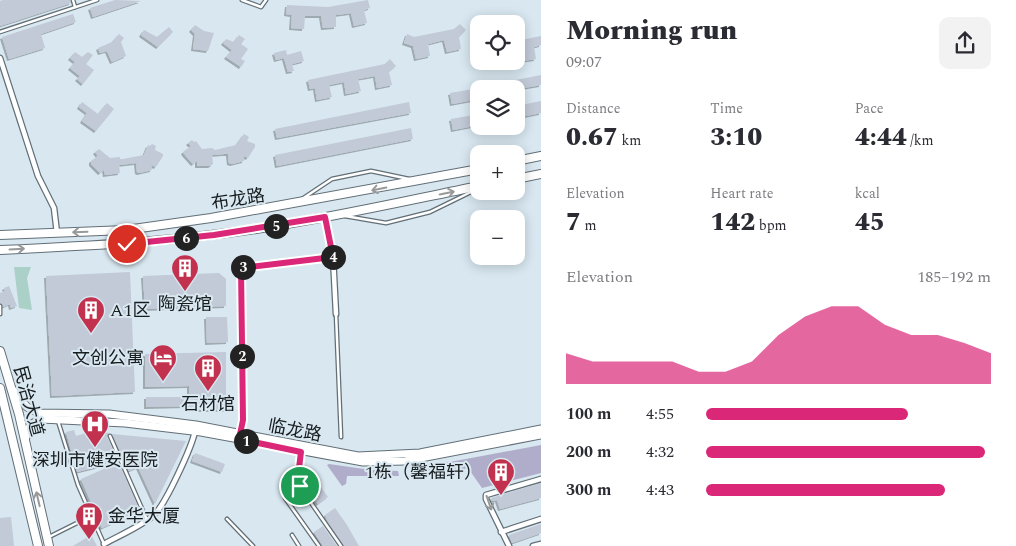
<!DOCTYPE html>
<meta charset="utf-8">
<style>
:root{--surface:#fff;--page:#f2f2f3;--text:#2b2b33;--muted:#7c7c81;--accent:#db2777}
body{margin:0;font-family:Spectral,"Noto Sans SC",serif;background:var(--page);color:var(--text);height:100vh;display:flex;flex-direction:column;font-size:19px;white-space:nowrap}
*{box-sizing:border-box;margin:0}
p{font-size:16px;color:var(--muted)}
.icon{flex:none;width:28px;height:28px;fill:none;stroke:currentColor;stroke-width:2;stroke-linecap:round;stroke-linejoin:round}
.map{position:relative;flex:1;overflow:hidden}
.panel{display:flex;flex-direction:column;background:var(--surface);width:475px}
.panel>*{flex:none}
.buttons{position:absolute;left:470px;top:15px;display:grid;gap:10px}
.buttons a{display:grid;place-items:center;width:55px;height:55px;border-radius:10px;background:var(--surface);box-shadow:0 2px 12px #0003;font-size:25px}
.pin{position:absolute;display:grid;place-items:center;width:42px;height:42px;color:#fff;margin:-21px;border:2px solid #fff;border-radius:50%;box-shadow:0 1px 5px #0007}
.km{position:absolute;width:25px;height:25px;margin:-12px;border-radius:50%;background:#222;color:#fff;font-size:14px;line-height:25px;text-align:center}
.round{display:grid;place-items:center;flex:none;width:52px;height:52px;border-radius:10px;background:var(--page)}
.head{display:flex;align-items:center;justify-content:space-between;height:85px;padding:0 25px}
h1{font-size:28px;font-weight:800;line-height:38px}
.metrics{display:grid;grid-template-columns:repeat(3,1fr);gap:8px;height:85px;padding:5px 25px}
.metrics div{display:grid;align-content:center}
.metrics b{font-size:25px;font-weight:800}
.metrics small{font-size:14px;font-weight:400}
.metrics p{font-size:14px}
.chart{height:140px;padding:10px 25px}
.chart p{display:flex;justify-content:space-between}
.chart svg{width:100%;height:90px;margin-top:5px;fill:var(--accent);opacity:.7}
ul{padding:0 25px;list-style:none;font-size:16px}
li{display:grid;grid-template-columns:80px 60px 1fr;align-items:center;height:38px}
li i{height:12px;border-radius:6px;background:var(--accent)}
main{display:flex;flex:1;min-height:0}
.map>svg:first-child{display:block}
</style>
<main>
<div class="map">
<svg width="541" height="546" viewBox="0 0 541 546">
<defs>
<filter id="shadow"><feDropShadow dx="-2" dy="2" stdDeviation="0" flood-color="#0004"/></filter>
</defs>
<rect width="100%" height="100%" fill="#d8e7f0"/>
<g fill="#b0adca">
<polygon points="541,445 541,473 482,488 468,468 451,473 443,468 413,475 412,469"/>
<polygon points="329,464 371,470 398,471 399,476 347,476 346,484 342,486 327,465"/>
</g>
<polygon fill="#aad0c7" points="14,267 31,267 27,278 32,310 19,308"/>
<g fill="#c2c9d7" filter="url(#shadow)">
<polygon points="3,0 70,0 71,3 0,26 0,1"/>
<polygon points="115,0 141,1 93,17 90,8"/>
<polygon points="368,0 370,8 364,10 367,23 354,26 351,13 336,15 336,27 323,28 321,16 305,16 304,29 291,28 292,15 286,14 287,5 328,7"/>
<polygon points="73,14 76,22 41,34 45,48 9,59 2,37"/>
<polygon points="460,24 466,30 459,37 461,49 447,52 444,40 428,44 430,56 416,59 413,46 404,43 407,34 414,37 454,29"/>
<polygon points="195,25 204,31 214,33 208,51 193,49 195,34 191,30"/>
<polygon points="169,27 173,32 158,47 141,35 144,30 157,37"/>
<polygon points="119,34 124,38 121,42 126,56 112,62 107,51 100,53 98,48 112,42"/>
<polygon points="239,35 245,39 241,44 248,49 241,59 245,61 241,67 226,57 232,50 223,43 226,39 234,42"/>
<polygon points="541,36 541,45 534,47 536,59 522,61 519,50 516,50 516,41"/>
<polygon points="286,50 287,55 301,51 304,61 292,64 294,71 288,72 284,58 276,60 274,53"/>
<polygon points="75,52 82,57 88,52 93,55 86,64 94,70 83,84 77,79 80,76 70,68 75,62 70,58"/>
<polygon points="390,59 396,66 389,72 392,85 377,88 375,76 358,79 361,91 346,94 344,82 329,85 332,97 317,100 315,88 310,89 308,80 385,64"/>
<polygon points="541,75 541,85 518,89 486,89 486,86"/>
<polygon points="479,88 479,99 452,104 450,93"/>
<polygon points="541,101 541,113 516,118 516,106"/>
<polygon points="82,102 98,114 107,103 114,109 96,131 82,121 87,113 79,107"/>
<polygon points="409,102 411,113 277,138 275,129"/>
<polygon points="479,114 479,125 453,130 451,119"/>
<polygon points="411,128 413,139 277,166 275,155"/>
<polygon points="244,134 249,137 247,141 255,144 255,147 248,158 244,156 244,161 232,164 229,163 228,154 224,154 212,155 213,164 210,166 197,166 197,161 193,164 184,154 183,152 191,146 188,143 192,140 194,142 196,141 202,149 212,148 215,150 236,145"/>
<polygon points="152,144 156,146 155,150 163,154 163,156 156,167 151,165 152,170 139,173 137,172 136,163 119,165 120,173 105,175 104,170 100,173 91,164 91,161 98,156 95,152 99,149 110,158 120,157 120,159 123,159 144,155 148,145 150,146"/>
<polygon points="130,272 135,392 52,396 46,276"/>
<polygon points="219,273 226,279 226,306 145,309 143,276"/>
<polygon points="9,286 17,306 11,308 10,304 3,307 0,303 0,293 5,291 4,288"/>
<polygon points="206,317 227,317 228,342 207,343"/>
<polygon points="226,352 226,410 189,410 189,406 146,407 146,397 189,397 189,386 145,387 145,354"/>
<polygon points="100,429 101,432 109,433 107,437 140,511 102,528 81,479 106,468 105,465 77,472 66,432 74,430 76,436"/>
<polygon points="112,434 186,441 155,504 138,467 129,471"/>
<polygon points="195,453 225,464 222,472 192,461"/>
<polygon points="314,477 328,497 318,504 304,484"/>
<polygon points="541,483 541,498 500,509 497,500 492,501 491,498"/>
<polygon points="335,508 347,525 359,546 344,546 328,522 325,515"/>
<polygon points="11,517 14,546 0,546 0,518"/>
<polygon points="541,524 541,533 512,543 509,535"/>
<polygon points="323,526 337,546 323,546 314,532"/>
<polygon points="91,535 97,546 73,546"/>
</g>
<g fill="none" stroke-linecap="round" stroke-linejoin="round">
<g stroke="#626f77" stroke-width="5">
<g id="lane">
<polyline points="73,0 75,7"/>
<polyline points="242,0 261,7 266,0"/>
<polyline points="0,32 97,0"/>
<polyline points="302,199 332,179 371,171 409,179"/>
<polyline points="345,216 386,223 430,212 475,190"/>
<polyline points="0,306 0,314"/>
<polyline points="336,314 341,437"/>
<polyline points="58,421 78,485 104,544"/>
<polyline points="110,436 147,520"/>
<polyline points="227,519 253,546"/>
<polyline points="292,535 299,546"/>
<polyline points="49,537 91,516"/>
<polyline points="319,546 285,498 300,487 341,546"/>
</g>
</g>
<g stroke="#626f77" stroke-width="7">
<g id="street">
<polyline points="0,58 38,176 54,208 57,233"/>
<polyline points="325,217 333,257 336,314"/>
<polyline points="240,435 243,420 241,268 333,257"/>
<polyline points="300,487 298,476 301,452"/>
<polyline points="501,532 541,519"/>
<path d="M 104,544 C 120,535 140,527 154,515 C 165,505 192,447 195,431"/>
<polyline points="509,546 486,499 486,495 541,479"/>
<polyline points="533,546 541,544"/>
</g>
</g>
<g stroke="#626f77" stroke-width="9">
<g id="secondary">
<polyline points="13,390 27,407 39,413 109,414 196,425 358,456 420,453 541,429"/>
<polyline points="25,440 30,425 41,419 125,423 201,432 363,462 405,461 541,435"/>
</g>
</g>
<g stroke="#626f77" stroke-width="10">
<g id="primary">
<polyline points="516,161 541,156"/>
<polyline points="516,179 541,174"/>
<polyline points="0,235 126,230 211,218 479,169"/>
<path d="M 0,250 C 86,246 171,242 256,229 C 331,218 405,201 479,186"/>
<polyline points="0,351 19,414 49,546"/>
<polyline points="0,388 38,546"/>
</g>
</g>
<use href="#lane" stroke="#fff" stroke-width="2.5"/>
<use href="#street" stroke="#fff" stroke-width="4.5"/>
<use href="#secondary" stroke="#fff" stroke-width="7"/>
<use href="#primary" stroke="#fff" stroke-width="8"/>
</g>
<defs><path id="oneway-shaft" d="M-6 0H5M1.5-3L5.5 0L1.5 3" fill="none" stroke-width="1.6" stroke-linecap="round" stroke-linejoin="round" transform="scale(1.25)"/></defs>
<g stroke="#97999a">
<use href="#oneway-shaft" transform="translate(379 189) rotate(169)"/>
<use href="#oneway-shaft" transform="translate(447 193) rotate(-11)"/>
<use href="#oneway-shaft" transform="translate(80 232) rotate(178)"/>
<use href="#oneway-shaft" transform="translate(17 249) rotate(-3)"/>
<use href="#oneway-shaft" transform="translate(38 499) rotate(-103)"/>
<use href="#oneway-shaft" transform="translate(489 503) rotate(71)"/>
</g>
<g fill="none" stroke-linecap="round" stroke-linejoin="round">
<g stroke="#fff" stroke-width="10">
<polyline id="route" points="127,244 214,235 325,217 333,257 241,268 243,420 239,439 301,452 298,476 300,486"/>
</g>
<use href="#route" stroke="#db2777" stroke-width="6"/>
</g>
<defs>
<g id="building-pin" transform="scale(1.4375)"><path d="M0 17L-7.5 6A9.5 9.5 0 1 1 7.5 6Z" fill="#c2324f" stroke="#d8e7f0"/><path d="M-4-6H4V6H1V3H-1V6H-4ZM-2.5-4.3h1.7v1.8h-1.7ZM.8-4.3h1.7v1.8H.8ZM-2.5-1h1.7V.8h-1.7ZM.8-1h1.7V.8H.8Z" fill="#fff"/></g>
<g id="hotel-pin" transform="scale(1.4375)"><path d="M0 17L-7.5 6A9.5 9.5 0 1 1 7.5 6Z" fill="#c2324f" stroke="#d8e7f0"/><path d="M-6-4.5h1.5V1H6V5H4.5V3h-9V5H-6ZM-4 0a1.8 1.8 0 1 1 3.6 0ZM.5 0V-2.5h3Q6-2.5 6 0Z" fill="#fff"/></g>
<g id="hospital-pin" transform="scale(1.4375)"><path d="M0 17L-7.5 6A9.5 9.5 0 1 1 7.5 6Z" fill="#c2324f" stroke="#d8e7f0"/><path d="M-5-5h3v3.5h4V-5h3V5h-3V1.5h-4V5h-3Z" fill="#fff"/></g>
</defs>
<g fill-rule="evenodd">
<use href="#building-pin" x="185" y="268"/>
<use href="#building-pin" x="91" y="310"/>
<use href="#hotel-pin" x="163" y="358"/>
<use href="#building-pin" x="208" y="368"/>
<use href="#hospital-pin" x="95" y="424"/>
<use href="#building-pin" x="501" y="472"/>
<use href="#building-pin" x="89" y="516"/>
</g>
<g text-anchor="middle" stroke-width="4" stroke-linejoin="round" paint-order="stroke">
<g font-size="18" fill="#171c1f" stroke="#d8e7f0">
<text transform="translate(238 199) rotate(-9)" y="6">布龙路</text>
<text transform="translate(29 401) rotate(75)" y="6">民治大道</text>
<text transform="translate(295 430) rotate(11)" y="6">临龙路</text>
</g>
<g font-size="18" fill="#171c1f" stroke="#d8e7f0">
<text x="185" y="310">陶瓷馆</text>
<text x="110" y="316" text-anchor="start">A1区</text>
<text x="144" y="364" text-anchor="end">文创公寓</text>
<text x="208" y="410">石材馆</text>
<text x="95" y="466">深圳市健安医院</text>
<text x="482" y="478" text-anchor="end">1栋（馨福轩）</text>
<text x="108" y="522" text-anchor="start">金华大厦</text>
</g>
</g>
</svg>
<div class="buttons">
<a><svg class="icon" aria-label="locate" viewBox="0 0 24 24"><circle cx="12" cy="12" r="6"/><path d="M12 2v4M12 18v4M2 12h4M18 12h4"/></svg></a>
<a><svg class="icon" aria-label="layers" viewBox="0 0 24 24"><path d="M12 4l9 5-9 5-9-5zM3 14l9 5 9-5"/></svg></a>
<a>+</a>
<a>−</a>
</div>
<div class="pin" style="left:300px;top:486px;background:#1e9e55"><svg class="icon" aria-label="arrive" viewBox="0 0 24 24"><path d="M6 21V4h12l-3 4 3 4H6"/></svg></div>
<div class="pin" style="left:127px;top:244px;background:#d93025"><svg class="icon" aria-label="check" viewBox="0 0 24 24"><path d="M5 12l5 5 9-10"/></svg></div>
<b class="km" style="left:246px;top:441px">1</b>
<b class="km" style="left:242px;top:356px">2</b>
<b class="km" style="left:243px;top:267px">3</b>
<b class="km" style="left:333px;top:257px">4</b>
<b class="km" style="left:276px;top:226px">5</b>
<b class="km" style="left:186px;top:238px">6</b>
</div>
<section class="panel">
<div class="head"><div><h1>Morning run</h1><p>09:07</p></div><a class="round"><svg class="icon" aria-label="share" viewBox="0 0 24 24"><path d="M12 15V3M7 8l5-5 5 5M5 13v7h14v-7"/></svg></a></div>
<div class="metrics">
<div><p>Distance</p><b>0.67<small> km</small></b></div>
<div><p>Time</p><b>3:10</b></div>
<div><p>Pace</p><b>4:44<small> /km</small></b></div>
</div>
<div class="metrics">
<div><p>Elevation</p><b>7<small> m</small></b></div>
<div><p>Heart rate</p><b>142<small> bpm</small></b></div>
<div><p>kcal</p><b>45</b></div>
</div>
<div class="chart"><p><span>Elevation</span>185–192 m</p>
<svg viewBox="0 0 160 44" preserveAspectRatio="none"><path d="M0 44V29L10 33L20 33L30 33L40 33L50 38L60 38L70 33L80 20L90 11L100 6L110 6L120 15L130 20L140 20L150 24L160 29V44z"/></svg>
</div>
<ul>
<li><b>100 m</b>4:55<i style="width:71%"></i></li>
<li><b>200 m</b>4:32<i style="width:98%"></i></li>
<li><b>300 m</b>4:43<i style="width:84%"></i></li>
</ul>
</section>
</main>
